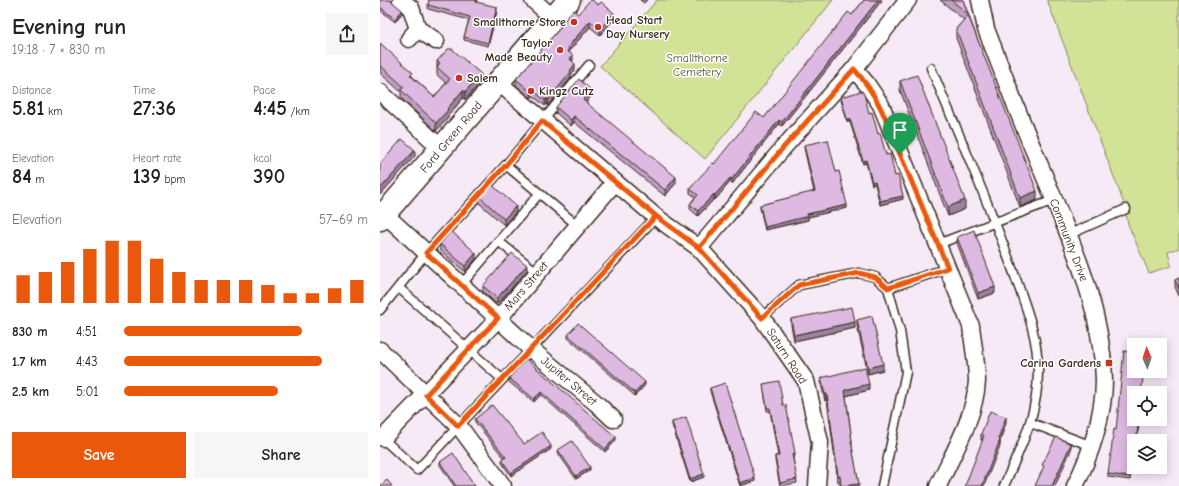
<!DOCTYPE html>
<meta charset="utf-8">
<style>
:root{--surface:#fff;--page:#f6f6f6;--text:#202124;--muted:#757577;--accent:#ea580c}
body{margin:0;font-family:"Comic Neue",sans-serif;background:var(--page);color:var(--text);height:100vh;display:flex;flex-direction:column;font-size:15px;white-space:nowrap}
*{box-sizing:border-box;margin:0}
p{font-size:13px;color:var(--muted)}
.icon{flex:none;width:22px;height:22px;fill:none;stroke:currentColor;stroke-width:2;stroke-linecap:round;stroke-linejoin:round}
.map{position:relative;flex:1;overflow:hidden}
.sheet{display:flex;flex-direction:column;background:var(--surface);width:380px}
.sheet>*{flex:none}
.needle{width:26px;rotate:358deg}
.fabs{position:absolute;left:747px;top:338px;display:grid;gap:8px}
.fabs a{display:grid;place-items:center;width:40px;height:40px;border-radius:0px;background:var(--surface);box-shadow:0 2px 10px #0003;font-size:20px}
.pin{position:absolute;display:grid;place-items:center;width:34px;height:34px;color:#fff;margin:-41px -17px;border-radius:50% 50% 50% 0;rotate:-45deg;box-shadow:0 0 4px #0007}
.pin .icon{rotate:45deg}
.round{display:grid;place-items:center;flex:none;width:42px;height:42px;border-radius:0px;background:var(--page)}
.headline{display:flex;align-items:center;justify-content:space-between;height:68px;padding:0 12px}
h1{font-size:22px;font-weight:700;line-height:30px}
.stats{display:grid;grid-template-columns:repeat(3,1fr);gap:6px;height:68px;padding:4px 12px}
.stats div{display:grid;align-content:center}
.stats b{font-size:20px;font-weight:700}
.stats small{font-size:11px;font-weight:400}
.stats p{font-size:11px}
.chart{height:112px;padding:8px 12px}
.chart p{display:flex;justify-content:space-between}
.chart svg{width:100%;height:72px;margin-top:4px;stroke:var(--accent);stroke-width:6}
.action{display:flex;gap:8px;margin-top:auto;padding:8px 12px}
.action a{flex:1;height:46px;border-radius:0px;background:var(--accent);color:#fff;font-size:16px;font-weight:700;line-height:46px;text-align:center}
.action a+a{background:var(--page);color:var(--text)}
ul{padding:0 12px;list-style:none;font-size:13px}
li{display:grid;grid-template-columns:64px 48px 1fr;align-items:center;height:30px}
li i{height:10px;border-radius:5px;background:var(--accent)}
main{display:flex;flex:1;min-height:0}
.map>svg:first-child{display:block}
</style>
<main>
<section class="sheet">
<div class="headline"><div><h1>Evening run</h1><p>19:18 · 7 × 830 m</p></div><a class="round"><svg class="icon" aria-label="share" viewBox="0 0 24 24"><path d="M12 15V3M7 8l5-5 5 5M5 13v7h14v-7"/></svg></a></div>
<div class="stats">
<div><p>Distance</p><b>5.81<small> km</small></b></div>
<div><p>Time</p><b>27:36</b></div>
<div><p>Pace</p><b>4:45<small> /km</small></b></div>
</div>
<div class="stats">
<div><p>Elevation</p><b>84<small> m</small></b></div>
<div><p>Heart rate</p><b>139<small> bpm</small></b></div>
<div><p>kcal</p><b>390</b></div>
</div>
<div class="chart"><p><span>Elevation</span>57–69 m</p>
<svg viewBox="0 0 160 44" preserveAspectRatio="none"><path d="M5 44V27M15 44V25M25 44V19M35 44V11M45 44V6M55 44V6M65 44V17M75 44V25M85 44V30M95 44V30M105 44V30M115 44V33M125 44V38M135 44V38M145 44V35M155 44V30"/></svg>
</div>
<ul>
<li><b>830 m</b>4:51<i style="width:73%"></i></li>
<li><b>1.7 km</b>4:43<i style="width:81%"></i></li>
<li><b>2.5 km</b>5:01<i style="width:63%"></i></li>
</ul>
<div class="action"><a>Save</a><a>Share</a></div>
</section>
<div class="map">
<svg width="799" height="486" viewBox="0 0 799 486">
<rect width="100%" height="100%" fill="#f5eaf6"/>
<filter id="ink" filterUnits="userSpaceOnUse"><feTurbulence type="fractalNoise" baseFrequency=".025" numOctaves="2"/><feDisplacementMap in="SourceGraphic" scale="8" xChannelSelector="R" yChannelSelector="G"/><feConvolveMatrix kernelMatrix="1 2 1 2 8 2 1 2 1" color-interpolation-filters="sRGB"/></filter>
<g filter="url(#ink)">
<g fill="#d2e397" stroke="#86865a">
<polygon points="277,0 453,0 325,159 220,66"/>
<polygon points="667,0 799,0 799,248 788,252 791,266 769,273 748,224 743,201"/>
</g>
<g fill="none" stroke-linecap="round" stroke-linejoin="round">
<g stroke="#3b2a1e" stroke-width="11">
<g id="service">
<path d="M 551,68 C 579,135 608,201 632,268 C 644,302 658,334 658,371 C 658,415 641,446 624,486"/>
<polyline points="126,165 198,226"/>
<polyline points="688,235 746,209"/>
<polyline points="118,241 158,273"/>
<polyline points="558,244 674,200"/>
<polyline points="81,285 159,194"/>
<polyline points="19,288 122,379"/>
<polyline points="508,288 568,268"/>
<polyline points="0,310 46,253 126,165 209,65"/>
<polyline points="382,318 419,285 479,273 495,277 508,288 520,331 526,372 502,486"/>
<polyline points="651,423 712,446"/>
<polyline points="1,437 37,470 276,217"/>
</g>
</g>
<g stroke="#3b2a1e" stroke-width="19">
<g id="minor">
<polyline points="21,0 31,8 38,29 56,41"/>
<polyline points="153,0 173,18"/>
<path d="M 600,0 L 606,29 C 622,70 637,111 654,151 C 684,225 722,300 724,381 C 724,415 710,456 695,486"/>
<polyline points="29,39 38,29"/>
<path d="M 474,69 L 486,83 L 501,105 L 591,326 C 593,344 597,363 597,381 C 595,418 573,453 558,486"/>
<polyline points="118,82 276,217 319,248 382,318 426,381 440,442 437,486"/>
<polyline points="0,92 62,149"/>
<polyline points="0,210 152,350 216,403 233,419"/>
<polyline points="319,248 403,148 474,69 528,0"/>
<polyline points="0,350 79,426 123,486"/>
<polyline points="3,438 119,318 235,182"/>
</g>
</g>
<g stroke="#3b2a1e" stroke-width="25">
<polyline id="secondary" points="0,219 189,0"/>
</g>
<use href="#service" stroke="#fff" stroke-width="8"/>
<use href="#minor" stroke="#fff" stroke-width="16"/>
<use href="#secondary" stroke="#fff" stroke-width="22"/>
</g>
<g fill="#bf9fc2" stroke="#3b2a1e">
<polygon points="0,0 22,13 15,22 0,10"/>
<polygon points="49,0 97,0 96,2 117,11 108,46 84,40 84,37 89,20 48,9 48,5"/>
<polygon points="260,0 267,0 264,3"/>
<polygon points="484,0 502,0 402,126 399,124 352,184 350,182 335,200 334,199 318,216 310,209 310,204 315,197 310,193 310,189 334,164 384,118 472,15"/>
<polygon points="560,0 583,0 657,200 640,207 576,38 576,29 584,20"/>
<polygon points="198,14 234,19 220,35 210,27 189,51 195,70 191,75 191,78 168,106 167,104 165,106 153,96 151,98 136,85 136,79 180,29 180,26"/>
<polygon points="0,43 33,77 54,97 66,83 57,75 57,61 101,82 85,100 83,98 68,116 68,118 56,131 21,98 21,92 0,73"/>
<polygon points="520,81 585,209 568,216 520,90"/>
<polygon points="211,96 206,103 296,183 285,196 194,122 191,126 176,113 176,107"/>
<polygon points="461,97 489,113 515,176 523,199 500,205 495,184 492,185 486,163 483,164 470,122 467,122 461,100"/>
<polygon points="424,145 456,172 467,208 428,217 428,220 385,230 380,208 380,205 434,192 424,148"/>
<polygon points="99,196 136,212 124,225 99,203"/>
<polygon points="577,237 615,293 598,299 577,243"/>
<polygon points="60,244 96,259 85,272 60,250"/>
<polygon points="147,271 117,304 103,292 103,286"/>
<polygon points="799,278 799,296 795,287 795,280"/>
<polygon points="411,319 475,328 414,341 411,325"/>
<polygon points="477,320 503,370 488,374 477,326"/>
<polygon points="188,335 265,385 255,396 188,338"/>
<polygon points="146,359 236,440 225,452 161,395 154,402 129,382 129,378"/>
<polygon points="441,378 489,390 466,396 472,441 472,447 479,486 460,486 460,482 458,482 447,400 445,401 441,384"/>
<polygon points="383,384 403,405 415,456 413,457 417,483 400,486 395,460 395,456 398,456 390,411 387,411"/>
<polygon points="330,388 375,481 360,486 330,391"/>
<polygon points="95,419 144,444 171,449 131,476 122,463 122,460 124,458 95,422"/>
<polygon points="754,419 760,419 750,480 728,477 728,474 736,430"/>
<polygon points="292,422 324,477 310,482 292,425"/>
<polygon points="626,423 620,440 620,446 601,440 601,434"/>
<polygon points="178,450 210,470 196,479 178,453"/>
<polygon points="60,462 95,486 74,486 60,465"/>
</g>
<g fill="#9b829e" stroke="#3b2a1e">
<polygon points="498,0 502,0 402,126 402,122"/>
<polygon points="117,7 117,11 108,46 108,43"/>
<polygon points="22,10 22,13 15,22 15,19"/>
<polygon points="234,13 234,19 220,35 220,29"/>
<polygon points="210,21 210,27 189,51 189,55 187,57 188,47"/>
<polygon points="193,55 193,61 190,59"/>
<polygon points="195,64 195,70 191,75 191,78 168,106 168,100 190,71"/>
<polygon points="101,74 101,82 85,100 85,92"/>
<polygon points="83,90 83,98 68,116 68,118 56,131 56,123 67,109"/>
<polygon points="153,90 153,96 151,98 151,92"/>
<polygon points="211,90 211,96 203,106 203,100"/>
<polygon points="167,98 167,104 165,106 165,100"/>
<polygon points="194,116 194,122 191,126 191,120"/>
<rect x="467" y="119" width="3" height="3"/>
<polygon points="399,120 399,124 352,184 352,179"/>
<polygon points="35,150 35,156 0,195 0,189"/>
<polygon points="486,160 486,163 483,164 483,161"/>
<polygon points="296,177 296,183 285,196 285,190"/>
<polygon points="350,178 350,182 335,200 335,195"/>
<polygon points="495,181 495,184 492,185 492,182"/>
<polygon points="657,191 657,200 640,207 640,198"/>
<polygon points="334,194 334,199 318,216 318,211"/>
<polygon points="523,196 523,199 500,205 500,201"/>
<polygon points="585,200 585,209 568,216 568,207"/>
<polygon points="467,205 467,208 428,217 428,220 385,230 385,227 427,214"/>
<polygon points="136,206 136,212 124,225 124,219"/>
<polygon points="96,253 96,259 85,272 85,266"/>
<polygon points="147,265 147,271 117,304 117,298"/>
<polygon points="615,287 615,293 598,299 598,293"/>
<polygon points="475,322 475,328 414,341 414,335"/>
<polygon points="503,364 503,370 488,374 488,368"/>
<polygon points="265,382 265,385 255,396 255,393"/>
<polygon points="489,384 489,390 465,396 465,390"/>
<polygon points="161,392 161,395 154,402 154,399"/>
<polygon points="445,394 447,394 447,400 445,401"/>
<polygon points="626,417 626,423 620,440 620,446 604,486 602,486 618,439"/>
<polygon points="236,437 236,440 225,452 225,449"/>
<polygon points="691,444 691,450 675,486 672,486"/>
<polygon points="171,446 171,449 131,476 131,473"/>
<polygon points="415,453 415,456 412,457 412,454"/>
<polygon points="210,467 210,470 196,479 196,476"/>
<polygon points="324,474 324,477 310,482 310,479"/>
<polygon points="375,478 375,481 360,486 360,483"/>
</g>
<g fill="#deb9e2" stroke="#3b2a1e">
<polygon points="0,0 10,0 22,10 15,19 0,7"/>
<polygon points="49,0 96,0 96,2 117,7 108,43 84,37 90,17 48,5"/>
<polygon points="210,0 212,0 218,5 221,2 234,13 220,29 210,21 188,47 189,49 187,51 193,55 190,59 195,64 190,71 191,72 168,100 167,98 165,100 153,90 151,92 136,79 181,27 180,26 193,10 198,14"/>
<polygon points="484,0 498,0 402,122 399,120 352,179 350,178 335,195 334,194 318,211 310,204 318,195 310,189 317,180 333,163 334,164 376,112 384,118 468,12 472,15"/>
<polygon points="571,0 583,0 588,14"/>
<polygon points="588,15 657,191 640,198 576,29"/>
<polygon points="0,43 33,73 30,75 54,97 70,79 57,67 60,63 57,61 68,49 72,49 101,74 85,92 83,90 67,109 68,110 56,123 21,90 24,87 0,65"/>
<polygon points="537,75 585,200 568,207 520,81"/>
<polygon points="199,79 211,90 203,100 296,177 285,190 194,116 191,120 176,107"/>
<polygon points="482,91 484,94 489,113 492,112 498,134 500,133 506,155 510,154 515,176 518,175 523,196 500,201 495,181 492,182 486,160 483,161 470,119 467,119 461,97"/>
<polygon points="22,139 35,150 0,189 0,164"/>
<polygon points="448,140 456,172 459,171 467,205 427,214 428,216 385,227 380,205 435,191 424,145"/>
<polygon points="111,184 136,206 124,219 99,196"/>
<polygon points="594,230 615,287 598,293 577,237"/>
<polygon points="71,231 96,253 85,266 60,244"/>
<polygon points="132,253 147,265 117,298 103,286"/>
<polygon points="799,278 799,289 795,280"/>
<polygon points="472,307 475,322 414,335 411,319"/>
<polygon points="492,316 503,364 488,368 477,320"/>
<polygon points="198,323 265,382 255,393 188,335"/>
<polygon points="744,351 754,352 754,371 764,371 761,393 754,393 754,419 759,419 756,441 754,441 754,453 750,477 728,474 734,429 736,430"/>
<polygon points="146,359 236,437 225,449 161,392 154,399 129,378"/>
<polygon points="485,367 489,384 465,390 472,441 471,441 479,484 461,486 460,476 458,476 447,394 445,394 441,378"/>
<polygon points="399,381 403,405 406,405 415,453 412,454 417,479 400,483 395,456 399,456 390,408 387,408 383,384"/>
<polygon points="345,383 375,478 360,483 330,388"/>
<polygon points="112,405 144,444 162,432 171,446 131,473 122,460 126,457 95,419"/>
<polygon points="610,411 626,417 618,439 620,440 602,486 585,486 604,436 601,434"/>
<polygon points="306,417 324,474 310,479 292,422"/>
<polygon points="676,437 691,444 672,486 655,486 664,466 662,465"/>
<polygon points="192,441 210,467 196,476 178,450"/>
<polygon points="73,453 95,486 76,486 60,462"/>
<polygon points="7,480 12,486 0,486"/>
</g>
</g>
<g fill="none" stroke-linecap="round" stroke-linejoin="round" filter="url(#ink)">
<g stroke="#fff" stroke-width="8">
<path id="route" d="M 520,154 C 507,122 498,95 474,69 L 403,148 L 319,248 L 276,216 L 162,121 L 126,165 L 46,253 L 118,318 L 46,395 L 78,426 L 276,216 L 281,220 L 319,248 L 382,318 L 419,285 L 479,273 L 495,277 L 508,288 L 568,268 L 520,154"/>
</g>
<use href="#route" stroke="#ea580c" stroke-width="5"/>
</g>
<g fill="#c8321e" stroke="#fff" stroke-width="1.5">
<circle cx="194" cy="22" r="4"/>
<circle cx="218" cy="27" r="4"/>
<circle cx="180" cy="50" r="4"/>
<circle cx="79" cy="78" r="4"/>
<circle cx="151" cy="91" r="4"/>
<rect x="725" y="359" width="8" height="8" rx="2"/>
</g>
<g text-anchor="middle" stroke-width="3" stroke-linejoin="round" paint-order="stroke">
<g font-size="12" font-weight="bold" fill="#3b2a1e" stroke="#fff" text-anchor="start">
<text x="226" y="24">Head Start<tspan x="226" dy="14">Day Nursery</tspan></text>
<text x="186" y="26" text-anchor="end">Smallthorne Store</text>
<text x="172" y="47" text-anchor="end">Taylor<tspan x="172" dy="14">Made Beauty</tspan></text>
<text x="87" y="82">Salem</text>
<text x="159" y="95">Kingz Cutz</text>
<text x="721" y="367" text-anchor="end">Carina Gardens</text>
</g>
<g font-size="12" fill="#61583c" stroke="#fff">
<text x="317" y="62">Smallthorne<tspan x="317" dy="14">Cemetery</tspan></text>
</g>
<g font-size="12" fill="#3b2a1e" stroke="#fff">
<text transform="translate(71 137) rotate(-50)" y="4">Ford Green Road</text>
<text transform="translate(689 240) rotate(69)" y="4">Community Drive</text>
<text transform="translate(146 286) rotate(-49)" y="4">Mars Street</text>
<text transform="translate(407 356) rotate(57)" y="4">Saturn Road</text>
<text transform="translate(189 381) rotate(40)" y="4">Jupiter Street</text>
</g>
</g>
</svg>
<div class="fabs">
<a><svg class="needle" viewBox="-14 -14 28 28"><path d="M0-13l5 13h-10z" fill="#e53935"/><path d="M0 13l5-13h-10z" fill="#757577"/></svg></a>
<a><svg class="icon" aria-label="locate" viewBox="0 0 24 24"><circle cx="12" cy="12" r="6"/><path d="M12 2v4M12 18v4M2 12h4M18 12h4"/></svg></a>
<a><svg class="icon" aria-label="layers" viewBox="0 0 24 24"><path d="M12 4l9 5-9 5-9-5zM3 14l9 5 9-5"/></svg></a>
</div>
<div class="pin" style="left:520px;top:154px;background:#1e9e55"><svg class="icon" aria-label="arrive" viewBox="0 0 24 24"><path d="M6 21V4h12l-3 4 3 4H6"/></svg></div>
</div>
</main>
